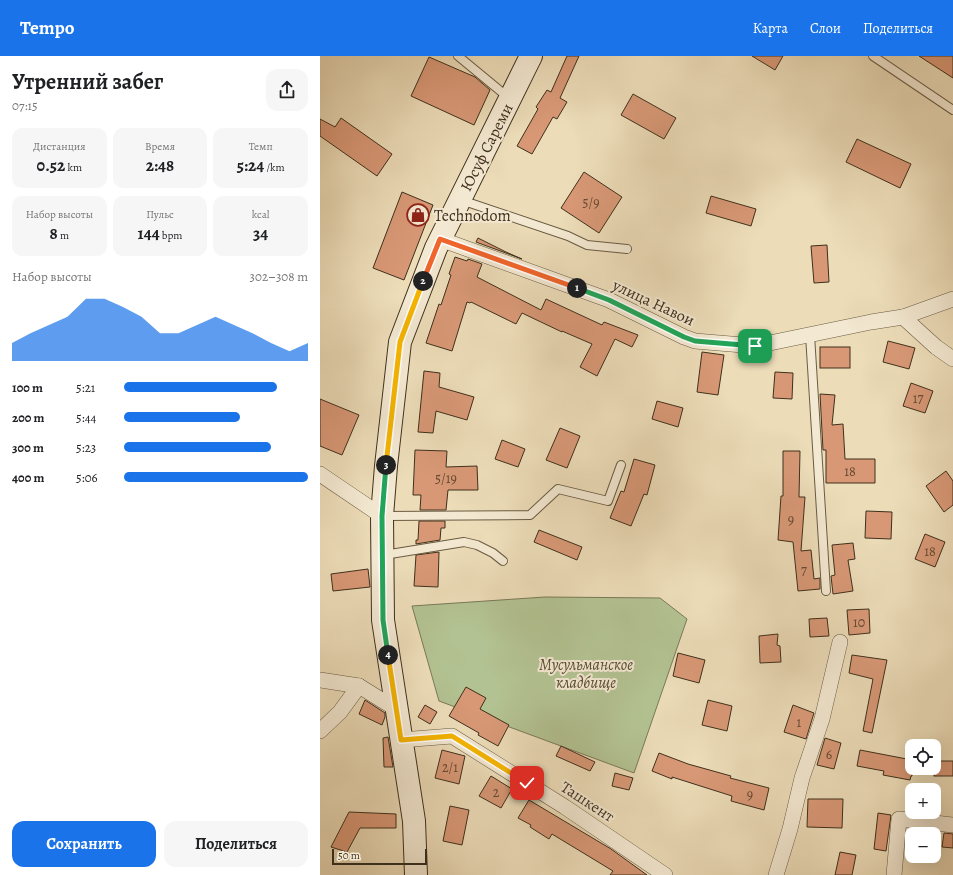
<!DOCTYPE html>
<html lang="ru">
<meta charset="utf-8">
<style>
:root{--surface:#fff;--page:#f6f6f6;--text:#202124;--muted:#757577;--accent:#1a73e8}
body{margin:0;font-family:Alegreya,serif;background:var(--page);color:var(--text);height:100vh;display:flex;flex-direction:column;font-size:15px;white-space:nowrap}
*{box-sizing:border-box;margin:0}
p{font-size:13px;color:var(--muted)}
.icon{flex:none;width:22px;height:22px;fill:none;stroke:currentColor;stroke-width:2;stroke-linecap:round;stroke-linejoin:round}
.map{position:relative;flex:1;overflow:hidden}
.drawer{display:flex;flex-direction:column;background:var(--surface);width:320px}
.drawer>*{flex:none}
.controls{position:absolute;left:585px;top:683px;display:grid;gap:8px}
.controls a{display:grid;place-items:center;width:36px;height:36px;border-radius:8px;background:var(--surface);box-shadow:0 4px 16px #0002;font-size:20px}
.scale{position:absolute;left:12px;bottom:10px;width:95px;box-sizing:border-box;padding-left:4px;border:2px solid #3f301c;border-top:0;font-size:11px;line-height:14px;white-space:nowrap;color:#3f301c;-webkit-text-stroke:3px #f3e8d1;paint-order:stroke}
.pin{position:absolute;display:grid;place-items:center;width:34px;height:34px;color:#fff;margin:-17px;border-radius:8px;box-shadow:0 2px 6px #0006}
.km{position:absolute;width:20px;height:20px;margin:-10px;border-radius:50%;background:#222;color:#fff;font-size:11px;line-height:20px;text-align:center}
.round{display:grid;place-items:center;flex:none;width:42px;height:42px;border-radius:12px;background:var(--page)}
.overview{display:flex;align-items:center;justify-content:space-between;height:68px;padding:0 12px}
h1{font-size:22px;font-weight:700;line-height:30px}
.figures{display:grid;grid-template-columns:repeat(3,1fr);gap:6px;height:68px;padding:4px 12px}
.figures div{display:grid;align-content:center;border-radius:10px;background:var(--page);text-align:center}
.figures b{font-size:17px;font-weight:700}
.figures small{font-size:11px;font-weight:400}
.figures p{font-size:11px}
.chart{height:112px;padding:8px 12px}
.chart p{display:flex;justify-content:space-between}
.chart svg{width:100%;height:72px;margin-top:4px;fill:var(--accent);opacity:.7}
.cta{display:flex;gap:8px;margin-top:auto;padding:8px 12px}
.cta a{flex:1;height:46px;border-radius:12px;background:var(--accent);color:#fff;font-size:16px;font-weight:700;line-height:46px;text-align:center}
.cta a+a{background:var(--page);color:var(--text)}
ul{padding:0 12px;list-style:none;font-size:13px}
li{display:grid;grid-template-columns:64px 48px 1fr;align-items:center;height:30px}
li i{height:10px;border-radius:5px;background:var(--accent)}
header{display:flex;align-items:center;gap:24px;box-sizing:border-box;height:56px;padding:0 20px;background:var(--accent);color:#fff}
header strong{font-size:19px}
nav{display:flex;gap:22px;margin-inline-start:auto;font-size:14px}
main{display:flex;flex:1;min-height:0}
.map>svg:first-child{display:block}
</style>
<header>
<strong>Tempo</strong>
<nav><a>Карта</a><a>Слои</a><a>Поделиться</a></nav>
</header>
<main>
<section class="drawer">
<div class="overview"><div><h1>Утренний забег</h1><p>07:15</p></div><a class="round"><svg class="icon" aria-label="share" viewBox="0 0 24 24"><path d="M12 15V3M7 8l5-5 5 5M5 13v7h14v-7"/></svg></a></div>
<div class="figures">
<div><p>Дистанция</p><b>0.52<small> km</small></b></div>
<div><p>Время</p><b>2:48</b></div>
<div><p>Темп</p><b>5:24<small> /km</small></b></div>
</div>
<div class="figures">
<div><p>Набор высоты</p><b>8<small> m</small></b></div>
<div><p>Пульс</p><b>144<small> bpm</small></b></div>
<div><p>kcal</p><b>34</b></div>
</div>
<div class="chart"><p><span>Набор высоты</span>302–308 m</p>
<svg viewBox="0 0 160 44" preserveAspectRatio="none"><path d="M0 44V33L10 27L20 22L30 17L40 6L50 6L60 11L70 17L80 27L90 27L100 22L110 17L120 22L130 27L140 33L150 38L160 33V44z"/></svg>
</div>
<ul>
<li><b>100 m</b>5:21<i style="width:83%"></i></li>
<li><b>200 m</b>5:44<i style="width:63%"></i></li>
<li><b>300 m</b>5:23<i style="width:80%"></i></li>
<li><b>400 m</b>5:06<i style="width:100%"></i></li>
</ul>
<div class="cta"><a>Сохранить</a><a>Поделиться</a></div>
</section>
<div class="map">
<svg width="633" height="819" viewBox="0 0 633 819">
<rect width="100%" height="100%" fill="#ecdcb8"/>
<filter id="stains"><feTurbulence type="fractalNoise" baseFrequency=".005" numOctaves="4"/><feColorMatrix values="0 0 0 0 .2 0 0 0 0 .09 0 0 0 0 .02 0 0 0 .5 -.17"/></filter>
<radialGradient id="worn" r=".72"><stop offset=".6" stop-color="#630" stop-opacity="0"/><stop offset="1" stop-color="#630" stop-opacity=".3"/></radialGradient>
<polygon fill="#b3c292" stroke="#797957" points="225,541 340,542 367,563 314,717 119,645 92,550"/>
<g fill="#d89876" stroke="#3f301c">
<polygon points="247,0 259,0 240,42 247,46 237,63 233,61 212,98 197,90 218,53 216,51 227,34 231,36"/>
<polygon points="432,0 463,0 455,14"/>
<polygon points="599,0 633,0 633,22"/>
<polygon points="109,1 155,21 170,34 154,69 91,40"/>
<polygon points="313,38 356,62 344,83 301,59"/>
<polygon points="21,62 72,98 57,120 0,80 0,63 15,71"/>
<polygon points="537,83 591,108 580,132 526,106"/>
<polygon points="264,116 302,141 279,177 241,152"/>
<polygon points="82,136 113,149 84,224 53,212"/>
<polygon points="391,140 436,153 431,170 386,157"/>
<polygon points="158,182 186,196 202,203 156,186"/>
<polygon points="507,189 509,226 494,227 491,190"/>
<polygon points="135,201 147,205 148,203 162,208 157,221 221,254 226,243 282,269 284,266 318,279 312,291 295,283 277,320 260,311 272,288 242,275 242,276 202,257 196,268 151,246 150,247 147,246 132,295 106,287 119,248 121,249 131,219 129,218"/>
<polygon points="568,285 595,292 589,313 563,306"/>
<rect x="500" y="291" width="30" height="21"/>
<polygon points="382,296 404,299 398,339 377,336"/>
<polygon points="104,315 120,317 119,331 154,341 147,364 116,355 113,377 98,376"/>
<polygon points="455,316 473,317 472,343 453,342"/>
<polygon points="591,327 613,335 605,357 583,350"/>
<polygon points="500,338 515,339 512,369 523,368 525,403 555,403 555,427 506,427 506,394 503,394"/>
<polygon points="0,343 39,359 22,399 0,390"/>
<polygon points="337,345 363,352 358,371 332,363"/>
<polygon points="240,372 260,380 247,412 226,404"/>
<polygon points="182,384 205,393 198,411 175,403"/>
<polygon points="95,394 127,395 126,411 157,410 158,434 128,434 126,454 100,454 101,439 93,439"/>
<polygon points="463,395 480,395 479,441 485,441 481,495 491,494 494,523 500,522 500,533 478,535 473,486 458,484 461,440 463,440"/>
<polygon points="314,403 335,409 327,439 324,438 311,470 290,462 301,435 304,436"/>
<polygon points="626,415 633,425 633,449 624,456 606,430"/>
<polygon points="546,455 572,456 571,483 545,482"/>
<polygon points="99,465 125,465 125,472 121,472 120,484 96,488 96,484 98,484"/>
<polygon points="219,474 262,491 257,504 214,486"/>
<polygon points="605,478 625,486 615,511 595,503"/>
<polygon points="533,487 535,503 528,504 533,535 513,538 511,520 515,519 512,489"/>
<polygon points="119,496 118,531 94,530 96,499"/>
<polygon points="48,513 50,531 13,535 11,518"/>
<polygon points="549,553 550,577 529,579 527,554"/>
<polygon points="507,562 509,580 490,581 489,563"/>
<polygon points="458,578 457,589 460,590 461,606 440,607 439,580"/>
<polygon points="358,597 385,604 379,627 353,620"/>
<polygon points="532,599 567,604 552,677 543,675 553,623 529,617"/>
<polygon points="146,631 166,642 160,653 189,669 178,690 158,679 159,677 129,660"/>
<polygon points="45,644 65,657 65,661 62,669 39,658"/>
<polygon points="388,644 412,650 407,675 382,669"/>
<polygon points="105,649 117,656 110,668 98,661"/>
<polygon points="473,649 494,657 486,683 464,676"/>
<polygon points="68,681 73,711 64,711 63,682"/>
<polygon points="505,682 521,687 514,713 497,709"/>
<polygon points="241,690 275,706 270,715 236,700"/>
<polygon points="122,694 145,700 139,728 115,722"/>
<polygon points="540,694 592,704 592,720 591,720 590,724 563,719 564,715 537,710"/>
<polygon points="339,697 368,708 411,720 410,722 449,732 444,754 411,745 412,740 352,721 352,723 332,715"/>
<rect x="614" y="705" width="19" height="15"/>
<polygon points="295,717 313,722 309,734 292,730"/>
<polygon points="171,720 192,733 181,752 159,740"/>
<polygon points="488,743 523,743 522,772 487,771"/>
<polygon points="209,744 291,793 327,819 290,819 293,815 232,778 229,783 210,771 211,769 198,762"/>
<polygon points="130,750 149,754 142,789 123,785"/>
<polygon points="29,756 76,758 76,772 40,772 27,796 11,791"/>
<polygon points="558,757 571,759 566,795 554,793"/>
<polygon points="624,777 633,778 633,792 622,791"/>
<polygon points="520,796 536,799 532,819 515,819"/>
</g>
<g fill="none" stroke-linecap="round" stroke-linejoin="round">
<g stroke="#6a5b43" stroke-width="10">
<g id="lane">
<polyline points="138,0 190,43"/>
<polyline points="553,0 633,54"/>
<polyline points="141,144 248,180 267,189 307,193"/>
<polyline points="490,279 506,535"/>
<polyline points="63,460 210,459 238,433 288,445 301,409"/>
<polyline points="64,499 144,486 157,489 173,497 183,505"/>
</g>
</g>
<g stroke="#6a5b43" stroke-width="16">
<g id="street">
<polyline points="120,183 289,244 364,281 375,285 435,290 551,266 583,261 633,243"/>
<polyline points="583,261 616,291 633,303"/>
<polyline points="0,418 62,460"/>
<polyline points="0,624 39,630 76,653"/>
<polyline points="0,675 20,656 39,630"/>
<polyline points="81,684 132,680 245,751 345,819"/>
<polyline points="456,819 470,773 482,722 502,663 520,586"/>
<polyline points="574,819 579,763 633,769"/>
</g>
</g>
<g stroke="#3f301c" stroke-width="24">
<polyline id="secondary" points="96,819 94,765 63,564 62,460 66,410 80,286 116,192 211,0"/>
</g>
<use href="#lane" stroke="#f3e8d1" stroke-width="8"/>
<use href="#street" stroke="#f3e8d1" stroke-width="15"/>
<use href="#secondary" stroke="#f3e8d1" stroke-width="22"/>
</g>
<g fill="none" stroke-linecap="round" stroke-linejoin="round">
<g stroke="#fff" stroke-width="8">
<polyline id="split-1" points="257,232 289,244 364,281 375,285 435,290"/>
</g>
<g stroke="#fff" stroke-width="8">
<polyline id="split-2" points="103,225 120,183 257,232"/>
</g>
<g stroke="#fff" stroke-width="8">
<polyline id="split-3" points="66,409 80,286 103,225"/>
</g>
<g stroke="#fff" stroke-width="8">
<polyline id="split-4" points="66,409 62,460 63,564 68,599"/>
</g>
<g stroke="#fff" stroke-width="8">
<polyline id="split-5" points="68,599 81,684 132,680 207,727"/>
</g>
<use href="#split-1" stroke="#22a559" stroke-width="5"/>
<use href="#split-2" stroke="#f0652b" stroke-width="5"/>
<use href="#split-3" stroke="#f5b400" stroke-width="5"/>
<use href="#split-4" stroke="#22a559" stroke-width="5"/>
<use href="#split-5" stroke="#f5b400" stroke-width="5"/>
</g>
<defs>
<g id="shop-ring" transform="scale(1.15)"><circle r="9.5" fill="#f3e8d1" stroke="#8f2418" stroke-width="1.5"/><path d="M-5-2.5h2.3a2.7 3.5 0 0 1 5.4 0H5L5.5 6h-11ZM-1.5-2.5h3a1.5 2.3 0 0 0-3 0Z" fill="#8f2418"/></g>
</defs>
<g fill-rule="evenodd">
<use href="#shop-ring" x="98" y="159"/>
</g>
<g text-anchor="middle" stroke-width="4" stroke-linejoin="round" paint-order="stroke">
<g font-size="14" fill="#654a32">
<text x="271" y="151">5/9</text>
<text x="598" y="347">17</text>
<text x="530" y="420">18</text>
<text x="126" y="427">5/19</text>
<text x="471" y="468">9</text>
<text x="610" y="500">18</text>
<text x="484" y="519">7</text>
<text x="539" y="571">10</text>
<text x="479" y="671">1</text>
<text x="509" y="703">6</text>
<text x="130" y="716">2/1</text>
<text x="176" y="741">2</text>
<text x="430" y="743">9</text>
</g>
<g font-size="16" fill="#3f301c" stroke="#f3e8d1">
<text transform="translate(166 91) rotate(-63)" y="6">Юсуф Сареми</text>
<text transform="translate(334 246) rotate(25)" y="6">улица Навои</text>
<text transform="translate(268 745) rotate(33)" y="6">Ташкент</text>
</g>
<g font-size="16" fill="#3f301c" stroke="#f3e8d1" text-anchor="start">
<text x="114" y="165">Technodom</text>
</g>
<g font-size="16" font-style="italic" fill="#564d34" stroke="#f3e8d1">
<text x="266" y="614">Мусульманское<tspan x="266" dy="18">кладбище</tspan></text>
</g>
</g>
<rect width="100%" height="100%" filter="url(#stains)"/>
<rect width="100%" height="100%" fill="url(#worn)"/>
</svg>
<div class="controls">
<a><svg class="icon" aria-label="locate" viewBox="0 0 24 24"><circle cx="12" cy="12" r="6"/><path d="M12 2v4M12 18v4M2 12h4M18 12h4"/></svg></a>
<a>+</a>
<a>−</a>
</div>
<div class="scale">50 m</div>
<div class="pin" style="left:435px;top:290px;background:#1e9e55"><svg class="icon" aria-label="arrive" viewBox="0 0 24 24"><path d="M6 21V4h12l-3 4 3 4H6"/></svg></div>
<div class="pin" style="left:207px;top:727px;background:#d93025"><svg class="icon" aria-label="check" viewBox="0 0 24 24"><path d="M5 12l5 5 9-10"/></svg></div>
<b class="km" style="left:257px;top:232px">1</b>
<b class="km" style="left:103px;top:225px">2</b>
<b class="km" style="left:66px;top:409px">3</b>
<b class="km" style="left:68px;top:599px">4</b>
</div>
</main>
